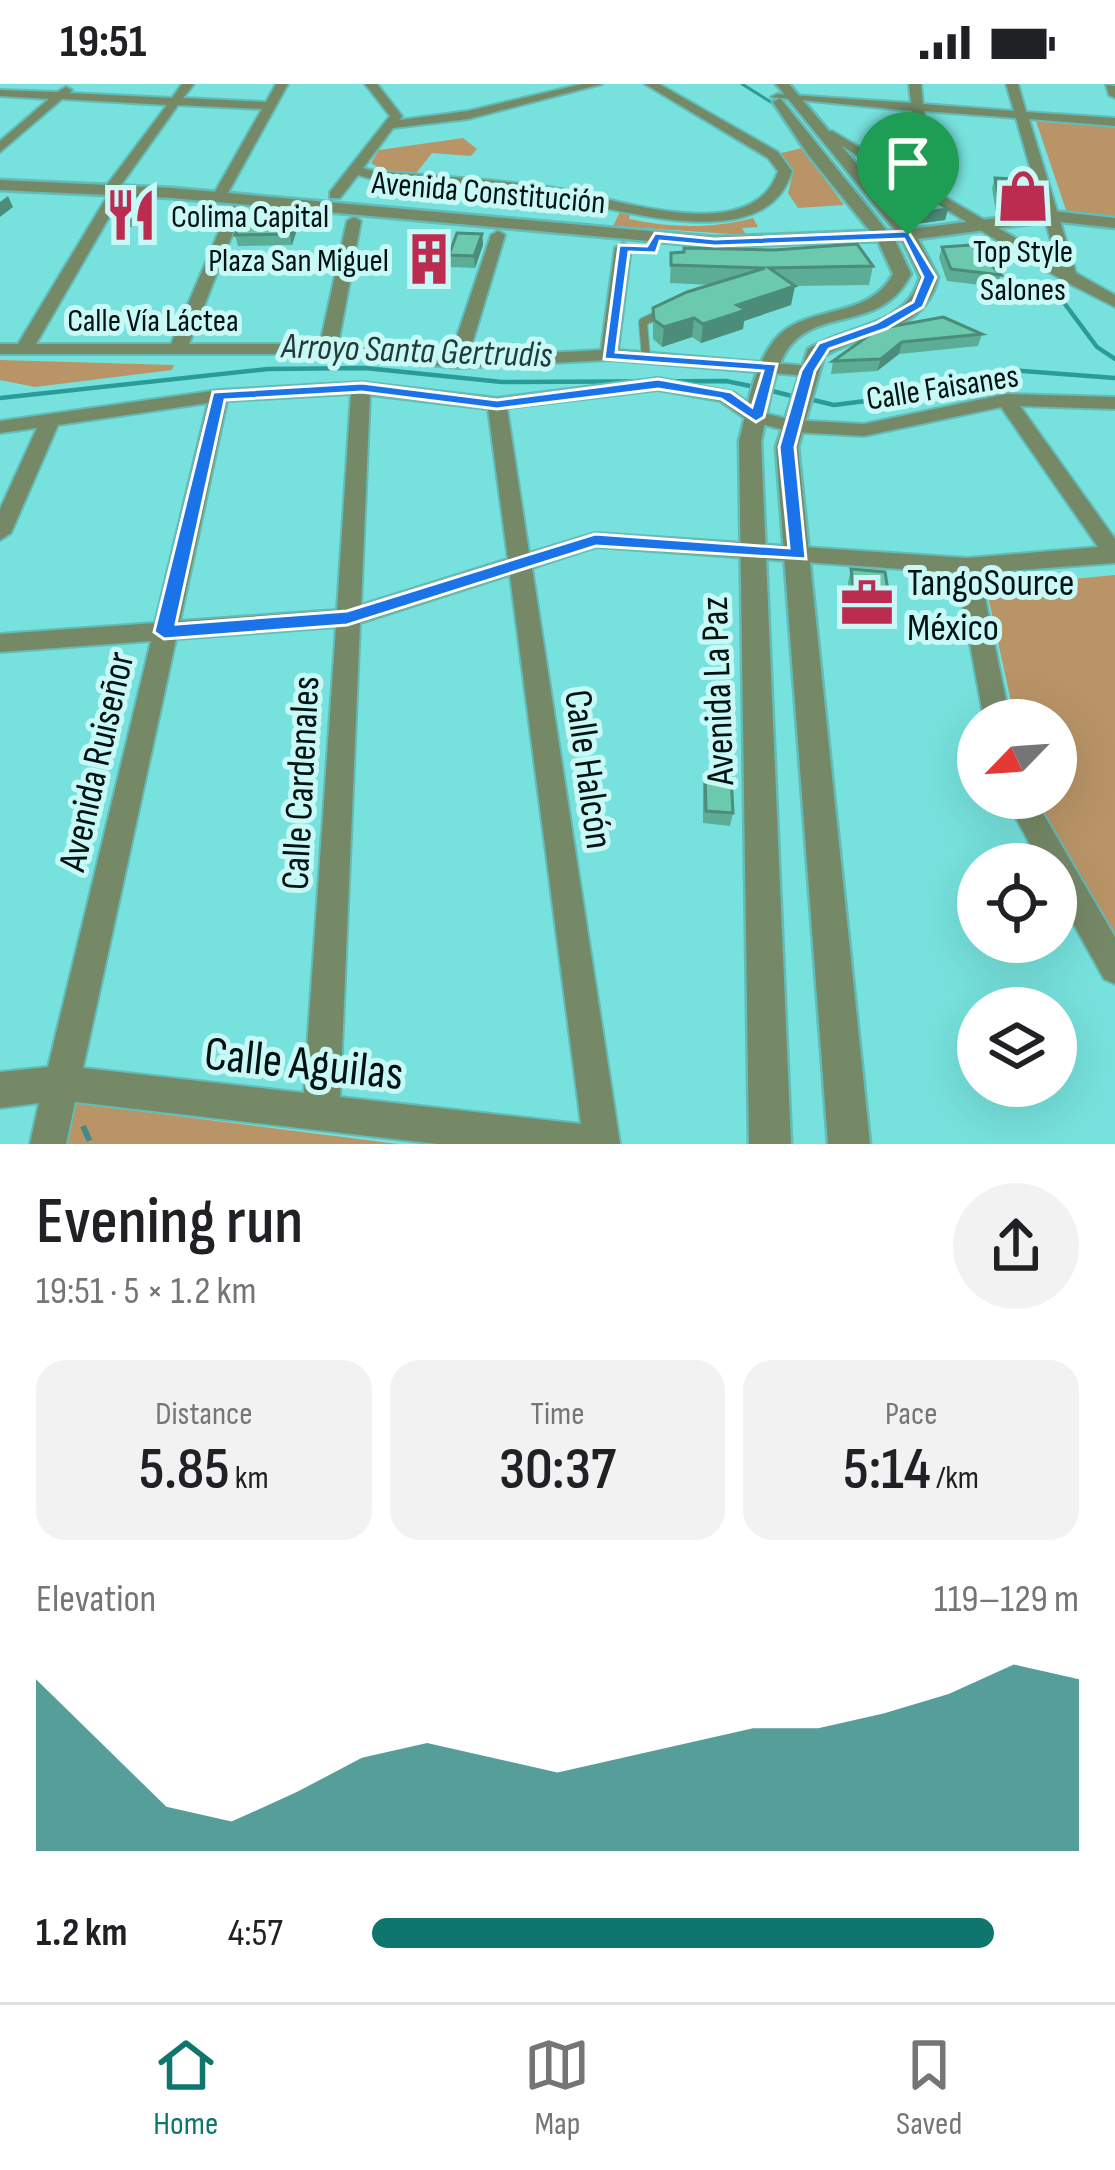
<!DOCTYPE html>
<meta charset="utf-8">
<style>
:root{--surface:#fff;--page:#f2f2f2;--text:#202124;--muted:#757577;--line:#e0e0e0;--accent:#0f766e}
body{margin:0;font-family:"Sofia Sans Condensed",sans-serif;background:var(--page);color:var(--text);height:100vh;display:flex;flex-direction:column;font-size:45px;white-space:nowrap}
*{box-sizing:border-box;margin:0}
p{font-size:39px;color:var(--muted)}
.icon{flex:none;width:66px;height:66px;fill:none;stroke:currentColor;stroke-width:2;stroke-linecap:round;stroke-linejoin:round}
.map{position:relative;height:1060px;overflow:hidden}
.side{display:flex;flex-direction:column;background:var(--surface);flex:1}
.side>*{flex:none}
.needle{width:78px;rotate:245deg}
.fabs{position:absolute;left:957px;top:615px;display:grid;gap:24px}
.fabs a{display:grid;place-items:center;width:120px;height:120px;border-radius:50%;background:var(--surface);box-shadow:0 12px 48px #0002;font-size:60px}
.pin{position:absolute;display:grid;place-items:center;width:102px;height:102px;color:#fff;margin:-123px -51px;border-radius:50% 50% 50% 0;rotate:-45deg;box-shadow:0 0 12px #0007}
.pin .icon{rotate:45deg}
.round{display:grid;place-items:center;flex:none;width:126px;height:126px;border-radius:63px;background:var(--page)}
.headline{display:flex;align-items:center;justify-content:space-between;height:204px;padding:0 36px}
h1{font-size:66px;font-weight:600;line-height:90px}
.figures{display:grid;grid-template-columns:repeat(3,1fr);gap:18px;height:204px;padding:12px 36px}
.figures div{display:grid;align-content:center;border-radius:30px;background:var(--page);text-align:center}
.figures b{font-size:60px;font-weight:600}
.figures small{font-size:33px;font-weight:400}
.figures p{font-size:33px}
.chart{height:336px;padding:24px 36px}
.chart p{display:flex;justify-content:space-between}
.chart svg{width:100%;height:216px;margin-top:12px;fill:var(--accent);opacity:.7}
ul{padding:0 36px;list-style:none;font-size:39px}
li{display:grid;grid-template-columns:192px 144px 1fr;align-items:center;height:90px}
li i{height:30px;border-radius:15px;background:var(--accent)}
.status{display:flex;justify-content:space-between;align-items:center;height:84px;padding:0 60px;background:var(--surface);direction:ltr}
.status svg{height:33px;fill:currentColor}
.tab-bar{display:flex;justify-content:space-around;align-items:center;height:168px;border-top:3px solid var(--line);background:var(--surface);font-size:33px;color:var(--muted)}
.tab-bar a{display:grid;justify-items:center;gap:6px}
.tab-bar .active{color:var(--accent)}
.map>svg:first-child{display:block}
</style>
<div class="status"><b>19:51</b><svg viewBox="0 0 49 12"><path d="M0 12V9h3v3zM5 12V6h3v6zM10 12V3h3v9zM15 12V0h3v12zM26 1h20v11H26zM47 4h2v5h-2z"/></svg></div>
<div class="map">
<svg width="1115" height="1060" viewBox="0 0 1115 1060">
<rect width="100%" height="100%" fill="#77e2dd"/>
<g fill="#b99467">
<polygon points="1036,37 1115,43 1115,134 1067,129"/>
<polygon points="463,54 477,65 471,72 432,69 414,92 387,89 371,79 379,66"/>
<polygon points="802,64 844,121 798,124 788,109 793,89 777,70"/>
<path d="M 620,128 L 630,130 L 629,135 C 671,144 711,145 753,134 L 758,143 L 742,144 L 746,151 L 613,142 Z"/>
<polygon points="0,276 174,281 172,286 35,303 0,296"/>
<polygon points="1115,491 1115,855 1035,714 1056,714 1056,636 1015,636 986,503"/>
<polygon points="74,1019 398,1060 66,1060"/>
</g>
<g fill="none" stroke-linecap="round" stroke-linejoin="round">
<polyline stroke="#299c98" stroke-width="3" points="742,0 774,20"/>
<g stroke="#299c98" stroke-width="4.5">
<polyline points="1059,212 1097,263 1115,275"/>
<polyline points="768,306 796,313"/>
<polyline points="0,314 268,285 365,284 502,298 726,297 755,303"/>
<polyline points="809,315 834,321 937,308 1011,286 1115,294"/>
</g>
<g stroke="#62bdb8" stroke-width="10">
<polyline id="service" points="646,274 643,238 668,226"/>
</g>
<g stroke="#62bdb8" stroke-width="4">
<g id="minor">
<polygon points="182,0 194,0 183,14 266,18 276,0 288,0 224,116 212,113 262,25 178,21 116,108 111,109 104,105 167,21 62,15 0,68 0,57 49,15 0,12 0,6 57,8 66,3 72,6 70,9 172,14"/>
<path d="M 365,0 L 377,0 L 402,32 L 400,36 L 468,27 L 582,0 L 602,0 L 468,35 L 393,44 L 363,84 L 374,87 C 432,92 491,95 549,103 C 605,110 752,168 778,87 L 768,74 L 645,0 L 659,0 L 778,68 L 792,87 C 764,182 596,116 531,109 C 482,104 402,105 358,91 L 340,114 L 330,114 L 330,108 L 390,32 Z"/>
<path d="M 909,0 L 921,0 L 923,20 L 1014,27 L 1006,0 L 1018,0 L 1026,28 L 1115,34 L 1115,42 L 1029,35 L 1076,189 L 1115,211 L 1115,223 L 1064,197 L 822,50 L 832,47 L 917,97 L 912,27 L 771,13 L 777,10 L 911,19 ZM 924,27 L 1016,34 L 1057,178 L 931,105 Z"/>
<polygon points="1106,1 1115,2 1115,14 1109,11"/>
<polygon points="112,112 119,116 36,260 171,260 228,126 235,122 242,126 189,260 320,260 347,137 354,133 361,137 338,261 450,273 491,151 498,147 505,151 468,273 601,266 615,164 623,159 631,164 618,266 808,282 817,287 808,292 609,276 457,284 328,270 0,270 0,260 18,260 105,116"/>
<path d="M 658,294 L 733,308 L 763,329 L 792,336 L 864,340 L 1006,310 L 1115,313 L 1115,325 L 1020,322 L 1115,455 L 1115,479 L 980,489 L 1010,636 L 984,636 L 957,489 L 596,463 L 532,484 L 620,1060 L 438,1060 L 75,1018 L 66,1060 L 30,1060 L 39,1019 L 0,1024 L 0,988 L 48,983 L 151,557 L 0,568 L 0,550 L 155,539 L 208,319 L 58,341 L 11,449 L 0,456 L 0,425 L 37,344 L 0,349 L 0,337 L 219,306 L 361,298 L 497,314 ZM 658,306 L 720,317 L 749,337 L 792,348 L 864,352 L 1001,323 L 1098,463 L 967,474 L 595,449 L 529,469 L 507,324 ZM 351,310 L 337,526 L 180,537 L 227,317 ZM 370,311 L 488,325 L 508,475 L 361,521 ZM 510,491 L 581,1040 L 340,1013 L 360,539 ZM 336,543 L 304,1009 L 83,984 L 176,555 Z"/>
<polygon points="1005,714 1034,714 1115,853 1115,900 1104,895 1056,808 1056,780 1041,780"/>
</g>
</g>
<g stroke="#62bdb8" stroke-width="5">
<path id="tertiary" d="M 776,0 L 789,0 L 912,145 L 1052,127 L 1115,134 L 1115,144 L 1052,137 L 918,155 L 938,193 C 925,250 866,246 824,272 L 798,363 L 870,1060 L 828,1060 L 776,363 L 808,265 C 847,241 907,243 920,193 L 902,156 L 895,156 L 911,190 C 881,250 818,221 787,266 C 771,291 768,328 761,357 L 791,1060 L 749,1060 L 739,357 C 748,324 752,286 773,258 C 804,218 868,238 893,190 L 878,157 L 715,163 L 172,114 L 0,106 L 0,96 L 172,104 L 715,153 L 870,147 L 809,72 L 773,18 L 780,14 L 887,147 L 895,146 Z"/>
</g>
<polyline stroke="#458a87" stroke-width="6" stroke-dasharray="16 8" stroke-linecap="butt" points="83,1042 91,1060"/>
<use href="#service" stroke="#768967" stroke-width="8"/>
<use href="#minor" fill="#768967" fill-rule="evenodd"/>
<use href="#tertiary" fill="#768967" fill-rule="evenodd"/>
</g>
<g fill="#5cad95">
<polygon points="881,88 948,125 945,136 915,140 879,99"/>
<polygon points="995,94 1016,127 996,129 992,104"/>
<polygon points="152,111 156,126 147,143 125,143 120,128"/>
<polygon points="298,142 292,161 238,162 235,151"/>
<polygon points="482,150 483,161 475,184 449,183 449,171"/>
<polygon points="942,163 1001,191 997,203 947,197 939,174"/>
<polygon points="671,169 873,182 869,201 794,202 791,221 744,237 743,245 701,259 692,253 662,263 653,255 653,224 711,201 670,199"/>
<polygon points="878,245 982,250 978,262 899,270 877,287 831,290 833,277"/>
<polygon points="851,485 891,525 886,539 852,535 848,499"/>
<polygon points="705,689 733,729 730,742 703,739 703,702"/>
</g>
<g fill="#4b8d79">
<polygon points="152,111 156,126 147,143 143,128"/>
<polygon points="8,112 13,123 0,133 0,118"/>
<polygon points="1020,116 1016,127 996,129 999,118"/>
<polygon points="948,125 945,136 915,140 918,129"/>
<polygon points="296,130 298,142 292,161 290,150"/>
<polygon points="482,150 483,161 475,184 474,172"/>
<polygon points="795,202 791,221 744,237 743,245 701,259 703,240 737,221"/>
<polygon points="694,234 692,253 662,263 664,243"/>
<polygon points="902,258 899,270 877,287 881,275"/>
</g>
<g fill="#6bc9ad" stroke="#4b8d79" stroke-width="3">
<polygon points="881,88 890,88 948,125 918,129"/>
<polygon points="995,94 1016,95 1020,116 999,118"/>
<polygon points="152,111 143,128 120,128 131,112"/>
<polygon points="245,128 296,130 290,150 235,151"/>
<polygon points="457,149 482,150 474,172 449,171"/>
<polygon points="857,160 873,182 769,184 795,202 737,221 746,226 703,240 694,234 664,243 654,236 653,224 687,208 765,184 671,181 671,169 684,168 684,164 774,166"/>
<polygon points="971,161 1001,191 951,185 942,163"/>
<polygon points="943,233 982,250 902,258 881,275 833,277 878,245"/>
<polygon points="851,485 885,488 891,525 856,522"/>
<polygon points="705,689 731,691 733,729 706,727"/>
</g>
<path fill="#1a73e8" stroke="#fff" stroke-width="3" fill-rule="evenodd" d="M 908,147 L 936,193 L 923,223 L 886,245 L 829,265 L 815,287 L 795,363 L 806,475 L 596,462 L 347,541 L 164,555 L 154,548 L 213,308 L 362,299 L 497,316 L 658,295 L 731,308 L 752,323 L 763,287 L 604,275 L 619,161 L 647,162 L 655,149 L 715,155 ZM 904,155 L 923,193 L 913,218 L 876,239 L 819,259 L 801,287 L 779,363 L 789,464 L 595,450 L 347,527 L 176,540 L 225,316 L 362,308 L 497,325 L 658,305 L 721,315 L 756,338 L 764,333 L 777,280 L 616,268 L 629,168 L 656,169 L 660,157 L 715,162 Z"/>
<defs>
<g id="shop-bare" transform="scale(4.14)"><path d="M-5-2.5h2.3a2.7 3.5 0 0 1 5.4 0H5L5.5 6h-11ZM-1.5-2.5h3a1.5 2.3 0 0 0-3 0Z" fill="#bc2c51" stroke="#c9f9f6" stroke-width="2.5" paint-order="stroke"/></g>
<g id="restaurant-bare" transform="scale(4.14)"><path d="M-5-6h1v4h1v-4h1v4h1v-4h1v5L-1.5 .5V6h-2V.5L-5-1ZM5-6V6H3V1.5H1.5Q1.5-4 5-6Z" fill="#bc2c51" stroke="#c9f9f6" stroke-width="2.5" paint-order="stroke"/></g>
<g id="building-bare" transform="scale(4.14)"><path d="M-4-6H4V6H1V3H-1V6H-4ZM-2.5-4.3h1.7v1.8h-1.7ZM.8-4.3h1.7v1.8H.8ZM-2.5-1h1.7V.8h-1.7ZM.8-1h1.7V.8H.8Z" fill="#bc2c51" stroke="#c9f9f6" stroke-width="2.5" paint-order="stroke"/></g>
<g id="office-bare" transform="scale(4.14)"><path d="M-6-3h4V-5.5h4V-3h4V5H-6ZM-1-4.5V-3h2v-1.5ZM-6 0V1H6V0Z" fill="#bc2c51" stroke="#c9f9f6" stroke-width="2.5" paint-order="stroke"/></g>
</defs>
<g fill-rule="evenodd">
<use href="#shop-bare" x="1023" y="112"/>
<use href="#restaurant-bare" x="131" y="131"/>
<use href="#building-bare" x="429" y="175"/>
<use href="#office-bare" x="867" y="519"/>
</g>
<g text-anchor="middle" stroke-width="10" stroke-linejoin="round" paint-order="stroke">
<g font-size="33" fill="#001211" stroke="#c9f9f6">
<text transform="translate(489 107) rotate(5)" y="12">Avenida Constitución</text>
<text x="153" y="247">Calle Vía Láctea</text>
<text transform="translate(942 302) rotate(-9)" y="12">Calle Faisanes</text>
</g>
<g font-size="33" fill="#001211" stroke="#c9f9f6" text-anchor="start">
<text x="171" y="143">Colima Capital</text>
<text x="1023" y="178" text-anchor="middle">Top Style<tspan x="1023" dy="38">Salones</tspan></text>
<text x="389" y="187" text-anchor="end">Plaza San Miguel</text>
</g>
<g font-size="36" font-style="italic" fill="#223b3a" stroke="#c9f9f6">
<text transform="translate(417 265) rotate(2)" y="13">Arroyo Santa Gertrudis</text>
</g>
<g font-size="39" fill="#001211" stroke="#c9f9f6" text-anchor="start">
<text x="907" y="511">TangoSource<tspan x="907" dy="45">México</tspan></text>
</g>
<g font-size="39" fill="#001211" stroke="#c9f9f6">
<text transform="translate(716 607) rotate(-92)" y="14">Avenida La Paz</text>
<text transform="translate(95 677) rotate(-77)" y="14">Avenida Ruiseñor</text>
<text transform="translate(590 685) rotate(82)" y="14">Calle Halcón</text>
<text transform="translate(299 699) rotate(-87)" y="14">Calle Cardenales</text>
</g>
<g font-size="48" fill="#001211" stroke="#c9f9f6">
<text transform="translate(304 978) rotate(6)" y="17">Calle Aguilas</text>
</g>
</g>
</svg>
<div class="fabs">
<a><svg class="needle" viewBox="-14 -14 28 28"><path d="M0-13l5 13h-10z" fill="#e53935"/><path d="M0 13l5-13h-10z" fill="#757577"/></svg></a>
<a><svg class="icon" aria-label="locate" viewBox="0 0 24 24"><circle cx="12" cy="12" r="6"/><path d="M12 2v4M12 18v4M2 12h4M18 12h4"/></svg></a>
<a><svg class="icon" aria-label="layers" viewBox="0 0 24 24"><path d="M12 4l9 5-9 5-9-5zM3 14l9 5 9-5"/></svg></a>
</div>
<div class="pin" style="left:908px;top:151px;background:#1e9e55"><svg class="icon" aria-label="arrive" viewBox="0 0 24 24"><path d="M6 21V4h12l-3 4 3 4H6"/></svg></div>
</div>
<section class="side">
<div class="headline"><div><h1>Evening run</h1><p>19:51 · 5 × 1.2 km</p></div><a class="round"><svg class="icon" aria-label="share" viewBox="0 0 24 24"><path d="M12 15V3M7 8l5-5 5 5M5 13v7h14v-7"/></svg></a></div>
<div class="figures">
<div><p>Distance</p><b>5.85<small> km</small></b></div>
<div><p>Time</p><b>30:37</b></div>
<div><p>Pace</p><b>5:14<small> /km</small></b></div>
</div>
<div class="chart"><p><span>Elevation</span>119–129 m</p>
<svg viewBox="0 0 160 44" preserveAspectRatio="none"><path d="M0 44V9L10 22L20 35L30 38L40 32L50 25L60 22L70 25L80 28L90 25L100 22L110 19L120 19L130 16L140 12L150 6L160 9V44z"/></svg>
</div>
<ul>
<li><b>1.2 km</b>4:57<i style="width:88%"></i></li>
</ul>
</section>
<nav class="tab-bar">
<a class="active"><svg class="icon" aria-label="home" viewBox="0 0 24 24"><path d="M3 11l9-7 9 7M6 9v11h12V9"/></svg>Home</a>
<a><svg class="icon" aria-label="map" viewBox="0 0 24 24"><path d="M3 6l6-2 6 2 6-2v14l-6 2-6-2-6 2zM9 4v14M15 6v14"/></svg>Map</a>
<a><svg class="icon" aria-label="saved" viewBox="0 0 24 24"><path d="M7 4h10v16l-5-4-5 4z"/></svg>Saved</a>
</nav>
